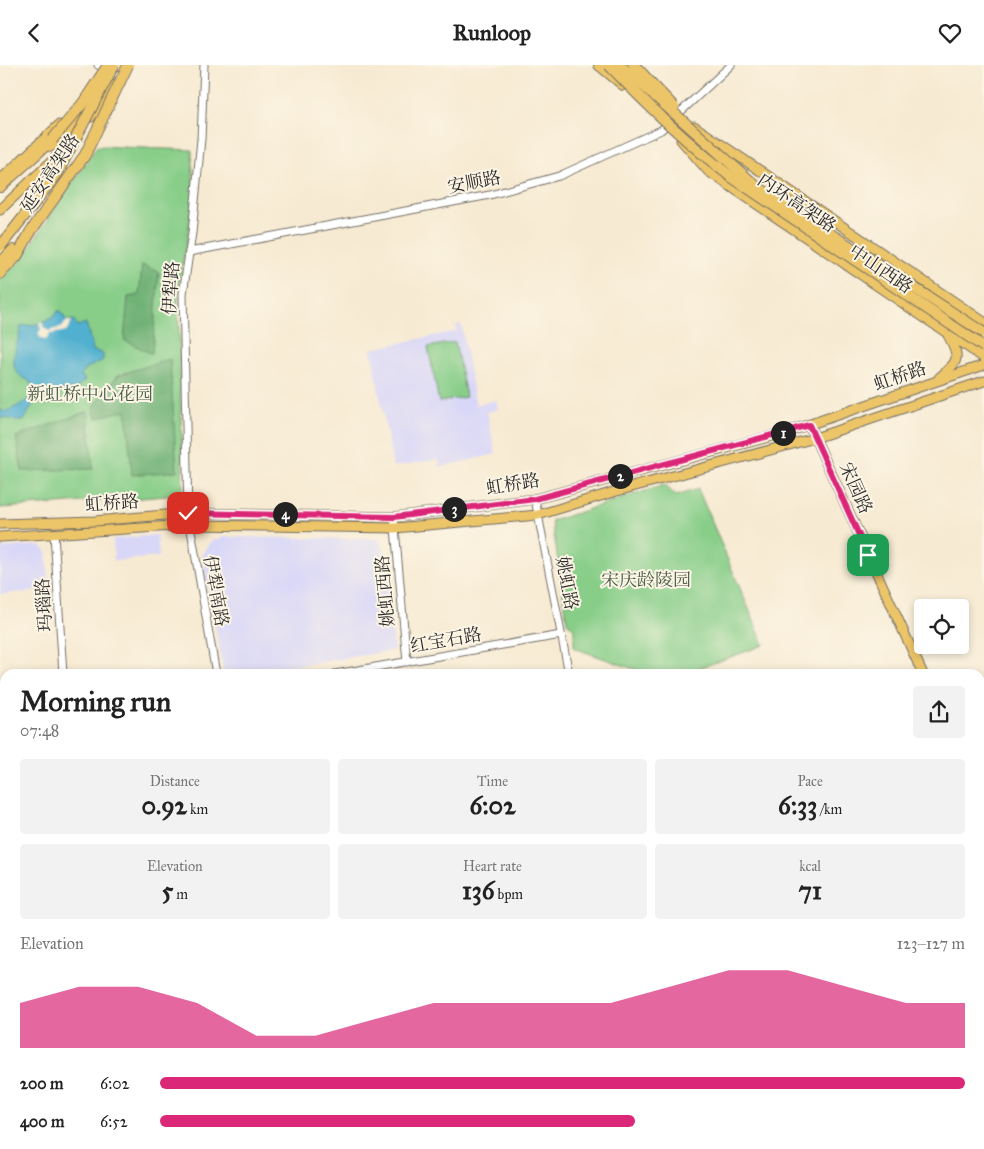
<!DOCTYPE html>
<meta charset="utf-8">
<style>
:root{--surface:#fff;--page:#f2f2f2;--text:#222;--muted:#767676;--accent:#db2777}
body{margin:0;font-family:"IM FELL Great Primer","Noto Serif SC",serif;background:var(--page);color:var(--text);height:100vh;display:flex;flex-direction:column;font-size:19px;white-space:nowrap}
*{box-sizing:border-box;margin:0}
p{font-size:16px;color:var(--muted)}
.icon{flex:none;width:28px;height:28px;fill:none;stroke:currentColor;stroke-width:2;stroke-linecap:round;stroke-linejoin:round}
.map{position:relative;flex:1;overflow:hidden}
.side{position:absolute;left:0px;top:604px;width:985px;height:481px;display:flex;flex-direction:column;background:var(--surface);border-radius:15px 15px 0 0;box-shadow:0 2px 8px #0003}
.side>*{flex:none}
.controls{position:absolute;left:914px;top:534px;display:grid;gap:10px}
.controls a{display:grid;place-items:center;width:55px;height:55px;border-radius:5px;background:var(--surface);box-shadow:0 2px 8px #0003;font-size:25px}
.pin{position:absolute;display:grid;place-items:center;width:42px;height:42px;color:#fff;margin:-21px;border-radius:10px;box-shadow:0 2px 8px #0006}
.km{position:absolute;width:25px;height:25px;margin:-12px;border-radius:50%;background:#222;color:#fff;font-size:14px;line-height:25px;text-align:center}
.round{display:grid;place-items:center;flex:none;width:52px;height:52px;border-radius:5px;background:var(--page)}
.overview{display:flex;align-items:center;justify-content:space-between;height:85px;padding:0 20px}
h1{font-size:28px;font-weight:700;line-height:38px}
.stats{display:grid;grid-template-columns:repeat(3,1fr);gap:8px;height:85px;padding:5px 20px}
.stats div{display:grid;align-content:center;border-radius:5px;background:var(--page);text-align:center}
.stats b{font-size:25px;font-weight:700}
.stats small{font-size:14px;font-weight:400}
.stats p{font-size:14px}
.chart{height:140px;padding:10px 20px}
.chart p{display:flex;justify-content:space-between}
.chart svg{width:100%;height:90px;margin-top:5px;fill:var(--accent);opacity:.7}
ul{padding:0 20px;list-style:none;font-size:16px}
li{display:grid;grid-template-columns:80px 60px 1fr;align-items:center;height:38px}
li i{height:12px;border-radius:6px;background:var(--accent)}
header{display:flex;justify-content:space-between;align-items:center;height:65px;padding:0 20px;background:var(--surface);font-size:22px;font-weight:700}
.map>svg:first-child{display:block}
</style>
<header><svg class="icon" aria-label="back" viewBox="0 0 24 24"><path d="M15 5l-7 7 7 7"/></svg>Runloop<svg class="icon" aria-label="heart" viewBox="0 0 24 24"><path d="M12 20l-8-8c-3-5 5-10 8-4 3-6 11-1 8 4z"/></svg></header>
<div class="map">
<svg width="984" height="1084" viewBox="0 0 984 1084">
<rect width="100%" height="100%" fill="#fcf5e5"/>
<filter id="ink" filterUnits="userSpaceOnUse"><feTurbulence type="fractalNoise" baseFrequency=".02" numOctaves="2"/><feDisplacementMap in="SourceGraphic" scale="10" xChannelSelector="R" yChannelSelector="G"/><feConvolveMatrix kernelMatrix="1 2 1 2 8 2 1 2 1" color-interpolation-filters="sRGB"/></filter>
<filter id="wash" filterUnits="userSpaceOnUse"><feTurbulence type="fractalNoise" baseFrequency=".0096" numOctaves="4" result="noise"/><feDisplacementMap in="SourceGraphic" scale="20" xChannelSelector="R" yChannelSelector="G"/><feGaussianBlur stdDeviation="1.12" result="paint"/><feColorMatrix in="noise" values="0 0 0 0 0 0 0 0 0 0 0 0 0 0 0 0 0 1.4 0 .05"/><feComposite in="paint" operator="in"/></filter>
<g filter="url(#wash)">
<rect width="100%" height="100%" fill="#f7ead2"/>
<g fill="#d9d7f8">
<polygon points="461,259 476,340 496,335 498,344 487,347 496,389 440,402 438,394 393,402 371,284 457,266 456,260"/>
<polygon points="157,470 159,492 114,496 113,474"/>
<polygon points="225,472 379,474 386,490 394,585 248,609 224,609 202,490 211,476"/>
<polygon points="40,480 46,486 49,525 0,529 0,483"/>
<polygon points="0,1054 5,1054 5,1080 129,1080 130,1084 0,1084"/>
</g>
<g fill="#88ce89" stroke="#5a7c5a">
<polygon points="97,81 192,85 194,134 178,227 183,430 0,443 0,215 20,196"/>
<polygon points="455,277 466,332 439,337 428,282"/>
<polygon points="664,420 676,431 698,424 764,580 683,609 648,609 574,583 574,564 567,557 552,456"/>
</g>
<g fill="#6eb175" stroke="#4c6e50">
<polygon points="142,200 159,207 152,289 124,275 128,232 139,230"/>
<polygon points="170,294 177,406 132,410 126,345 96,353 93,343 118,310"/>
<polygon points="88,346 93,404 22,406 16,372"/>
</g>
<path fill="#51b0d0" stroke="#3e6e7e" d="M 59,245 L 67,256 L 74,255 L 77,261 L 86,258 L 93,285 L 103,289 L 103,295 L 86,304 L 81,310 L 85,315 L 75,324 L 52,328 L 52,338 L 47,340 L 47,331 L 41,330 L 34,337 L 24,356 C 15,357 9,352 0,353 L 0,344 L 5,347 C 16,341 29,338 35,326 C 29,311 23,316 17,307 C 8,296 20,275 21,261 C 36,260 50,258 59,245 Z"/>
<polygon fill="#f7ead2" points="67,256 72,256 67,266 50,269 46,275 41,274 38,269 41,264 39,257 42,257 44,263 49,266 62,262"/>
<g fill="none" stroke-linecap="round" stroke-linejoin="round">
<polyline stroke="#51b0d0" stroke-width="10" points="464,1080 465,1084"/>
</g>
</g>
<g filter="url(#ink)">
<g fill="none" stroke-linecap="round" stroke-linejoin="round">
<g stroke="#726e65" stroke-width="9">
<g id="minor">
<polyline points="98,0 121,11"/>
<polyline points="204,0 201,74 192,168 183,229 188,448 216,609"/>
<polyline points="189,187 490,130 559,111 661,65 731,0"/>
<polyline points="535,434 569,609"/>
<polyline points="394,452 407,597"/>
<polyline points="54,469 63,609"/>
<polyline points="335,609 561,570"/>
<polyline points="0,664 5,664"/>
<polyline points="980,810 984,808"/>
<polyline points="980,907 984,920"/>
<polyline points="0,1049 5,1048"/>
<polyline points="136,1080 137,1084"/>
<polyline points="296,1080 298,1084"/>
<polyline points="729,1080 730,1084"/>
<polyline points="268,1084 278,1080"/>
<polyline points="971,1084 984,1079"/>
</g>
</g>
<g stroke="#726e65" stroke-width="11">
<g id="major">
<polyline points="91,52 116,19"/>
<polyline points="694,61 984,257"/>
<polyline points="681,75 708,106 984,293"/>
<polyline points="51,82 66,69 81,47"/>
<polyline points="0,115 59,60"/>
<polyline points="0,145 72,77"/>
<path d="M 939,313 C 959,296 961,294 948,270"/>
<polyline points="809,360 923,609"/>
<polyline points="0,459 95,456 188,448 394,452 535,434 787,367 984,300"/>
<polyline points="0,472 189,460 395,463 538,450 617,426 815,373 984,316"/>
<polyline points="980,736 984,745"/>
</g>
</g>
<g stroke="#726e65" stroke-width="12">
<g id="highway">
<polyline points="599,0 623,20"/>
<polyline points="0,122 52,75"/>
<polyline points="0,198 13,185"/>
<polyline points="0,209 17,191 31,166"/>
</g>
</g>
<use href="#minor" stroke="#fff" stroke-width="7"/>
<use href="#major" stroke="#edc569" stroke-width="9"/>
<use href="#highway" stroke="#edc569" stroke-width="10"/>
<g stroke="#726e65" stroke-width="12" stroke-linecap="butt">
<g id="highway-bridge">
<path d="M 609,0 C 647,40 686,77 730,111 L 984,282"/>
<polyline points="620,0 755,120 984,268"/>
<polyline points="634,0 674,42"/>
<polyline points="52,75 83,38 108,0"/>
<polyline points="31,166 85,90 128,0"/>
<polyline points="1,181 57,109 114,0"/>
</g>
</g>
<use href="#highway-bridge" stroke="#edc569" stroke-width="10"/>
</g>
</g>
<g fill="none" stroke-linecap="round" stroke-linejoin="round" filter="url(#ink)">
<g stroke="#fff" stroke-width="10">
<polyline id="route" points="188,448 394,452 535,434 809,360 868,490"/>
</g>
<use href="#route" stroke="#db2777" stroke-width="6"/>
</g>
<g text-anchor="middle" stroke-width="4" stroke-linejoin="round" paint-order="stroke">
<g font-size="18" fill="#2b2b2b" stroke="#fcf5e5">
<text transform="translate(50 108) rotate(-56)" y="6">延安高架路</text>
<text transform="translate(474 117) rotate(-11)" y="6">安顺路</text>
<text transform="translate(797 138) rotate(34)" y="6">内环高架路</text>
<text transform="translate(881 204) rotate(34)" y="6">中山西路</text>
<text transform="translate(171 223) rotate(-86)" y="6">伊犁路</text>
<text transform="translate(900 311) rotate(-19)" y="6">虹桥路</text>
<text transform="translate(513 419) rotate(-9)" y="6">虹桥路</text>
<text transform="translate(856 423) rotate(66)" y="6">宋园路</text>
<text transform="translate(112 438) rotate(-4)" y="6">虹桥路</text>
<text transform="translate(567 518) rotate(79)" y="6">姚虹路</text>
<text transform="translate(216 526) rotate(80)" y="6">伊犁南路</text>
<text transform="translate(385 526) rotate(-95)" y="6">姚虹西路</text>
<text transform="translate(44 540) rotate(-94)" y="6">玛瑙路</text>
<text transform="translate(446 575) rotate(-10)" y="6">红宝石路</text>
</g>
<g font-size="18" fill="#475c47" stroke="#fcf5e5">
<text x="90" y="335">新虹桥中心花园</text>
<text x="646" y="521">宋庆龄陵园</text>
</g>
</g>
</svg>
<div class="controls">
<a><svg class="icon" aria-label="locate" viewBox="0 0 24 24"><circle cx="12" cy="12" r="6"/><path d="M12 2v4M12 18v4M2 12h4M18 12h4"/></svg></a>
</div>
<div class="pin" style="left:868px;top:490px;background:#1e9e55"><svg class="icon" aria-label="arrive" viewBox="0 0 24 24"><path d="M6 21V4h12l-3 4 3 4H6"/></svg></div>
<div class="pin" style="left:188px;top:448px;background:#d93025"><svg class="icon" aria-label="check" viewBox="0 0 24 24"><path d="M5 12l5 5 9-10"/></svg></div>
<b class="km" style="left:783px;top:368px">1</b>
<b class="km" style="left:620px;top:411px">2</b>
<b class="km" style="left:454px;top:444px">3</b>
<b class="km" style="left:285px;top:449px">4</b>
<section class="side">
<div class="overview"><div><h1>Morning run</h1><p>07:48</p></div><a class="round"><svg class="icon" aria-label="share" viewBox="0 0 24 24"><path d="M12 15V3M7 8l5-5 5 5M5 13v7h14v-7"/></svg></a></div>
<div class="stats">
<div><p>Distance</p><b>0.92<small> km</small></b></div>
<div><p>Time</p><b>6:02</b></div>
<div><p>Pace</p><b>6:33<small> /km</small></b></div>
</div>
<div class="stats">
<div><p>Elevation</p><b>5<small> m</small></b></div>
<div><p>Heart rate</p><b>136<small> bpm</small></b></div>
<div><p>kcal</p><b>71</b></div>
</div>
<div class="chart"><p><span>Elevation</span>123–127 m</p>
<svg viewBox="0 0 160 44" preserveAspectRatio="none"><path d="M0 44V22L10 14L20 14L30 22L40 38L50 38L60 30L70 22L80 22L90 22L100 22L110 14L120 6L130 6L140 14L150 22L160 22V44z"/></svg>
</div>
<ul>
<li><b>200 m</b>6:02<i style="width:100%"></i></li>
<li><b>400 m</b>6:52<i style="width:59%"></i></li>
</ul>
</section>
</div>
